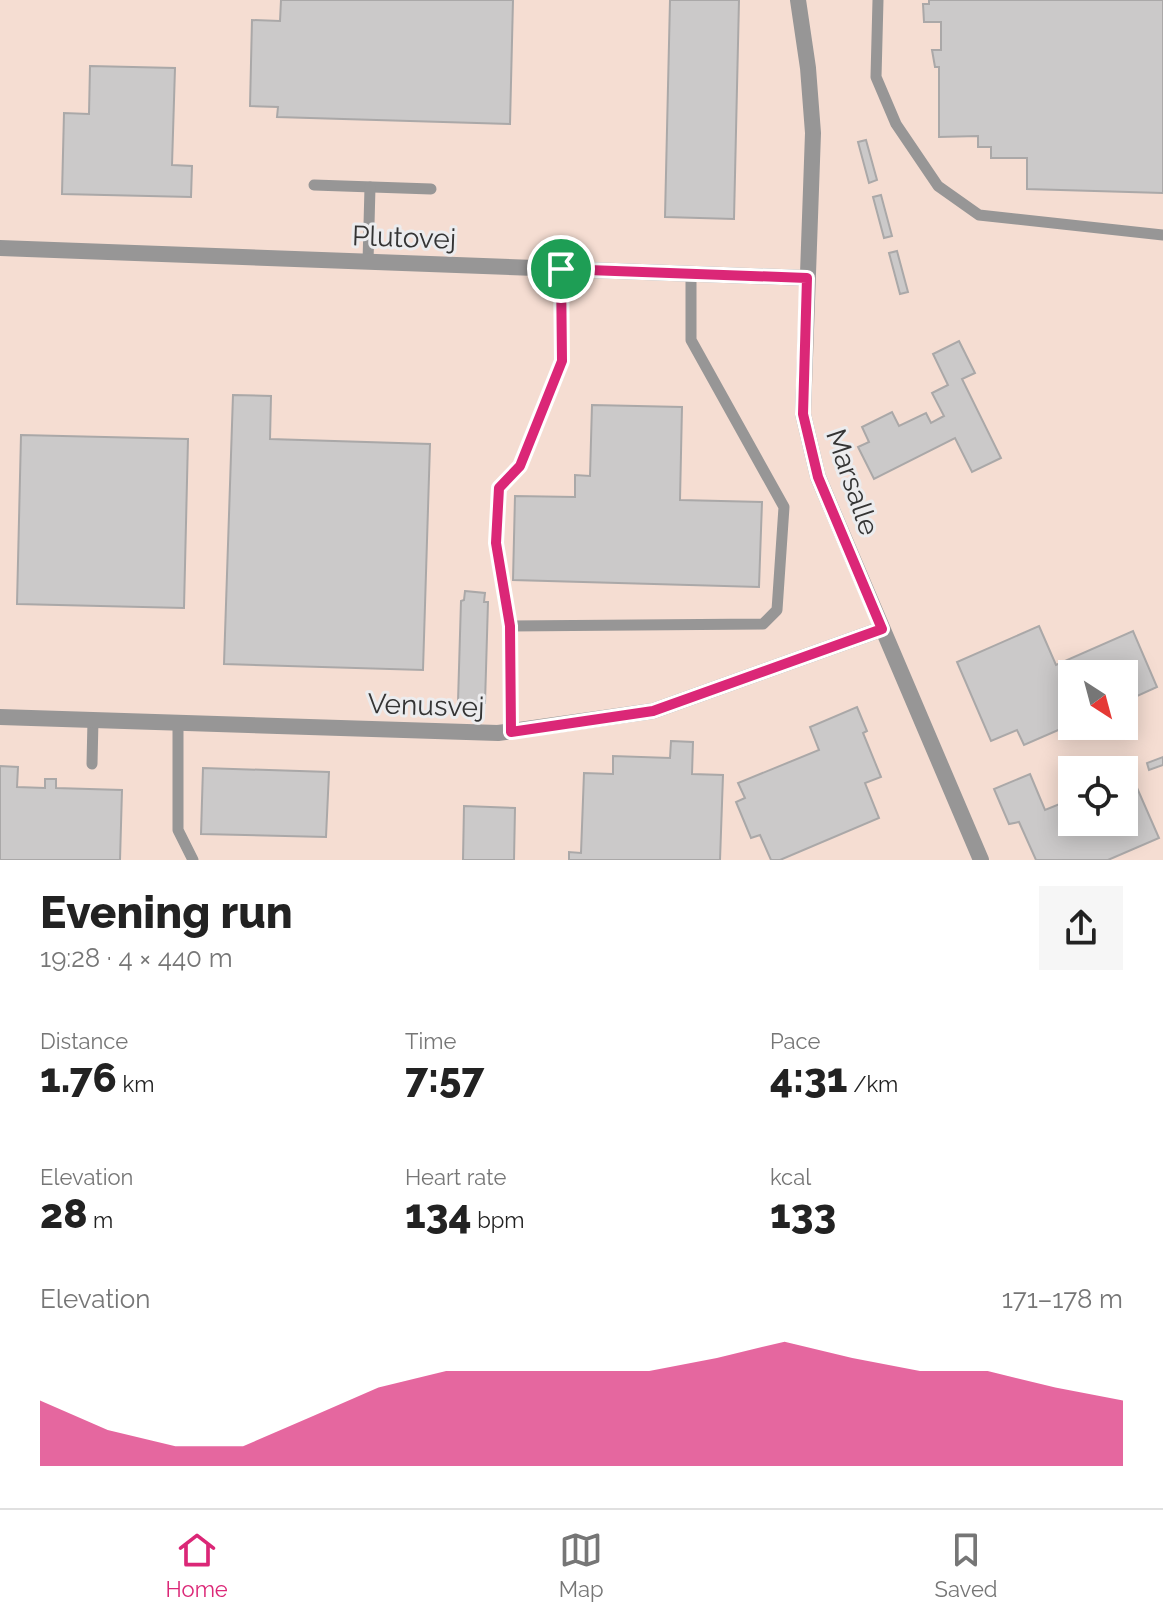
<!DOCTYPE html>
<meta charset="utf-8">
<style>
:root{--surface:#fff;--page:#f6f6f6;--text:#222;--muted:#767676;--line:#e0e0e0;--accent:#db2777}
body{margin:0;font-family:Raleway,sans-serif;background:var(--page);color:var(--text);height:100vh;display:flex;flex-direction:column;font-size:30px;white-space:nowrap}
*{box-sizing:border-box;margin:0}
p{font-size:26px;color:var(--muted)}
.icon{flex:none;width:44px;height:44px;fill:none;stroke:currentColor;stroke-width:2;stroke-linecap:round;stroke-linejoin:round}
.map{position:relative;height:860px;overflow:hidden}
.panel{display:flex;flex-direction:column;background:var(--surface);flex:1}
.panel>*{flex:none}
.needle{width:52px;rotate:144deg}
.tools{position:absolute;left:1058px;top:660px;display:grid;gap:16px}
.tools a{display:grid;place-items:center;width:80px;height:80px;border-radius:0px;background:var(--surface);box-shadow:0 4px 20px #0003;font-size:40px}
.pin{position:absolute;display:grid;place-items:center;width:68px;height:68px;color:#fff;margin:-34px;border:4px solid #fff;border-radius:50%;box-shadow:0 2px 8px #0007}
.round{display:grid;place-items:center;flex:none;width:84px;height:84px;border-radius:0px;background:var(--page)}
.headline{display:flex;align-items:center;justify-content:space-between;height:136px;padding:0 40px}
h1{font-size:44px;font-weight:800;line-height:60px}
.metrics{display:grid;grid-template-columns:repeat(3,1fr);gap:12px;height:136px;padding:8px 40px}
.metrics div{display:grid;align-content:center}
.metrics b{font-size:40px;font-weight:800}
.metrics small{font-size:22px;font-weight:400}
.metrics p{font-size:22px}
.chart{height:224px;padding:16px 40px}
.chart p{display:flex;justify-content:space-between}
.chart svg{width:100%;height:144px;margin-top:8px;fill:var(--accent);opacity:.7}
.dock{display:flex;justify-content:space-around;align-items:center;height:112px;border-top:2px solid var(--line);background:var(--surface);font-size:22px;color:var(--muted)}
.dock a{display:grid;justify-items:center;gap:4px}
.dock .active{color:var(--accent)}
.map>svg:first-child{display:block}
</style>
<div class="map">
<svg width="1163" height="860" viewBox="0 0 1163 860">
<rect width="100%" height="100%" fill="#ececee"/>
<path fill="#f5ddd2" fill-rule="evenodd" d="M 0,0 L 1163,0 L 1163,860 L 0,860 ZM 1072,674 L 1124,674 L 1124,726 L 1072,726 ZM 1072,770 L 1124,770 L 1124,822 L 1072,822 Z"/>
<g fill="#cbc9c9" stroke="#aaa8a8" stroke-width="2">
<polygon points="281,0 513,0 510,124 277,117 278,107 250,106 252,20 280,21"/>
<polygon points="670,0 739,0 734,219 665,217"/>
<polygon points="929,0 1163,0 1163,193 1027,189 1027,158 991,158 991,147 978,147 978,136 939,137 939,67 935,67 932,50 941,50 941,22 924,22 923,4 929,4"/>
<polygon points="90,66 175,68 172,165 192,166 191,197 62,194 64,113 89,114"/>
<polygon points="866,140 877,180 869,183 858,142"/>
<polygon points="881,195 892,236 884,238 873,197"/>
<polygon points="897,251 908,292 900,294 889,253"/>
<polygon points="959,341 975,373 962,379 1001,458 972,472 955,438 874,479 858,447 869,442 862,427 892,412 899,426 926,413 931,423 944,416 932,393 948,385 933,354"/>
<polygon points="233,395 271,396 270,439 430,444 423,670 224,664"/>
<polygon points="592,405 682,407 680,500 762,502 759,587 513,580 515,496 575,497 575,475 590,476"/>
<polygon points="21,435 188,439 184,608 17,604"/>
<polygon points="465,591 485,593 484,602 488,602 485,703 458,702 461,601 464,600"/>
<polygon points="1039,626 1056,665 1133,631 1157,687 1124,702 1124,674 1072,674 1072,724 1024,745 1017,730 991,741 957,662"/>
<polygon points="857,707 867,731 863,733 881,777 865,783 879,818 780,860 771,860 760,835 751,838 736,802 745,798 738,783 819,750 810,727"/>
<polygon points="671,741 693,742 692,774 723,775 720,860 569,860 569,852 581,853 584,773 613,774 613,756 670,758"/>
<polygon points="1163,757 1163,765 1149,770 1147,763"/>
<polygon points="0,766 18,767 17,787 45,788 45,779 56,779 56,788 122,790 120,860 0,860"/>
<polygon points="203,768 329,772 326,837 201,834"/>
<polygon points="1030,774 1045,810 1072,799 1072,822 1124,822 1124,777 1131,774 1159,838 1108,860 1036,860 1019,822 1009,824 994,789"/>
<polygon points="464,806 515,808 514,860 463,860"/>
</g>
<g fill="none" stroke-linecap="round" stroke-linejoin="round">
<g stroke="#979696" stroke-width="11">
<polyline points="878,0 876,77 896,124 938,186 979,215 1163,235"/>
<polyline points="314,185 431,189"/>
<polyline points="368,262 370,187"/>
<polyline points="561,269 562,361 520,466 499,488 496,543 510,626 763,624 777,610 784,507 691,340 691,273"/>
<polyline points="510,626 511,732"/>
<polyline points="178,723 178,830 193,860"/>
<polyline points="92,764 93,720"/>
</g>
<g stroke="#979696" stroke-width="16">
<polyline points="798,0 808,68 813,133 803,414 818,477 981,860"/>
<polyline points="0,248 807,278"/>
<polyline points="0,717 498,733 653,711 882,629"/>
</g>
</g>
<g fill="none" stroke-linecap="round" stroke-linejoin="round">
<g stroke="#fff" stroke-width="16">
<polygon id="route" points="561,269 807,278 803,414 818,477 882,629 653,711 511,732 510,626 496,543 499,488 520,466 562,361"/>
</g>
<use href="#route" stroke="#db2777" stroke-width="10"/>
</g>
<g text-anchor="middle" stroke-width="6" stroke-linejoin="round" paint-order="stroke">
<g font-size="28" fill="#343434" stroke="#ececee">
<text transform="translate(404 237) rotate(2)" y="10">Plutovej</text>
<text transform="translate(853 482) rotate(71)" y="10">Marsalle</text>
<text transform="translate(426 705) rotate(2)" y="10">Venusvej</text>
</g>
</g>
</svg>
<div class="tools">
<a><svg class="needle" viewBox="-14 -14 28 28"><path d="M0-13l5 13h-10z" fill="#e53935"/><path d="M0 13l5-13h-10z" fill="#767676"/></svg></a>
<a><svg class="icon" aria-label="locate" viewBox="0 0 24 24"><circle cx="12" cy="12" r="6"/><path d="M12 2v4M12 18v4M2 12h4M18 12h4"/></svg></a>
</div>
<div class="pin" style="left:561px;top:269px;background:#1e9e55"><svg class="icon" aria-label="arrive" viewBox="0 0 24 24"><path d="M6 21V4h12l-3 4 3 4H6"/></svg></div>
</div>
<section class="panel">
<div class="headline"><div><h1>Evening run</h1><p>19:28 · 4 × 440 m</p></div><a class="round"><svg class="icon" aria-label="share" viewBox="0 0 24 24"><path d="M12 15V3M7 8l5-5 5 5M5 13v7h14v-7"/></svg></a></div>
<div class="metrics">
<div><p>Distance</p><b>1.76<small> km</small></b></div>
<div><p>Time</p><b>7:57</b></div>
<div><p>Pace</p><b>4:31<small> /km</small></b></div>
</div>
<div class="metrics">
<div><p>Elevation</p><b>28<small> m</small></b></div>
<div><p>Heart rate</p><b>134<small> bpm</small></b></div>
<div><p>kcal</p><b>133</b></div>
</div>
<div class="chart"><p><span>Elevation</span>171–178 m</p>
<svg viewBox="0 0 160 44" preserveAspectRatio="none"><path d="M0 44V24L10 33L20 38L30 38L40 29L50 20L60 15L70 15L80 15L90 15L100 11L110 6L120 11L130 15L140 15L150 20L160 24V44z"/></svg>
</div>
</section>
<nav class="dock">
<a class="active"><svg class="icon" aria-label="home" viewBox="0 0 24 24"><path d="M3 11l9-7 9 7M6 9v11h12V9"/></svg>Home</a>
<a><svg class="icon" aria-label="map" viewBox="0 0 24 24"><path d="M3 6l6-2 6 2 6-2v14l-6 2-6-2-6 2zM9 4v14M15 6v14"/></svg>Map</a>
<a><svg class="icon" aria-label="saved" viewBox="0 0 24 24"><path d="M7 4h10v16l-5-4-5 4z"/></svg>Saved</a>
</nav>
